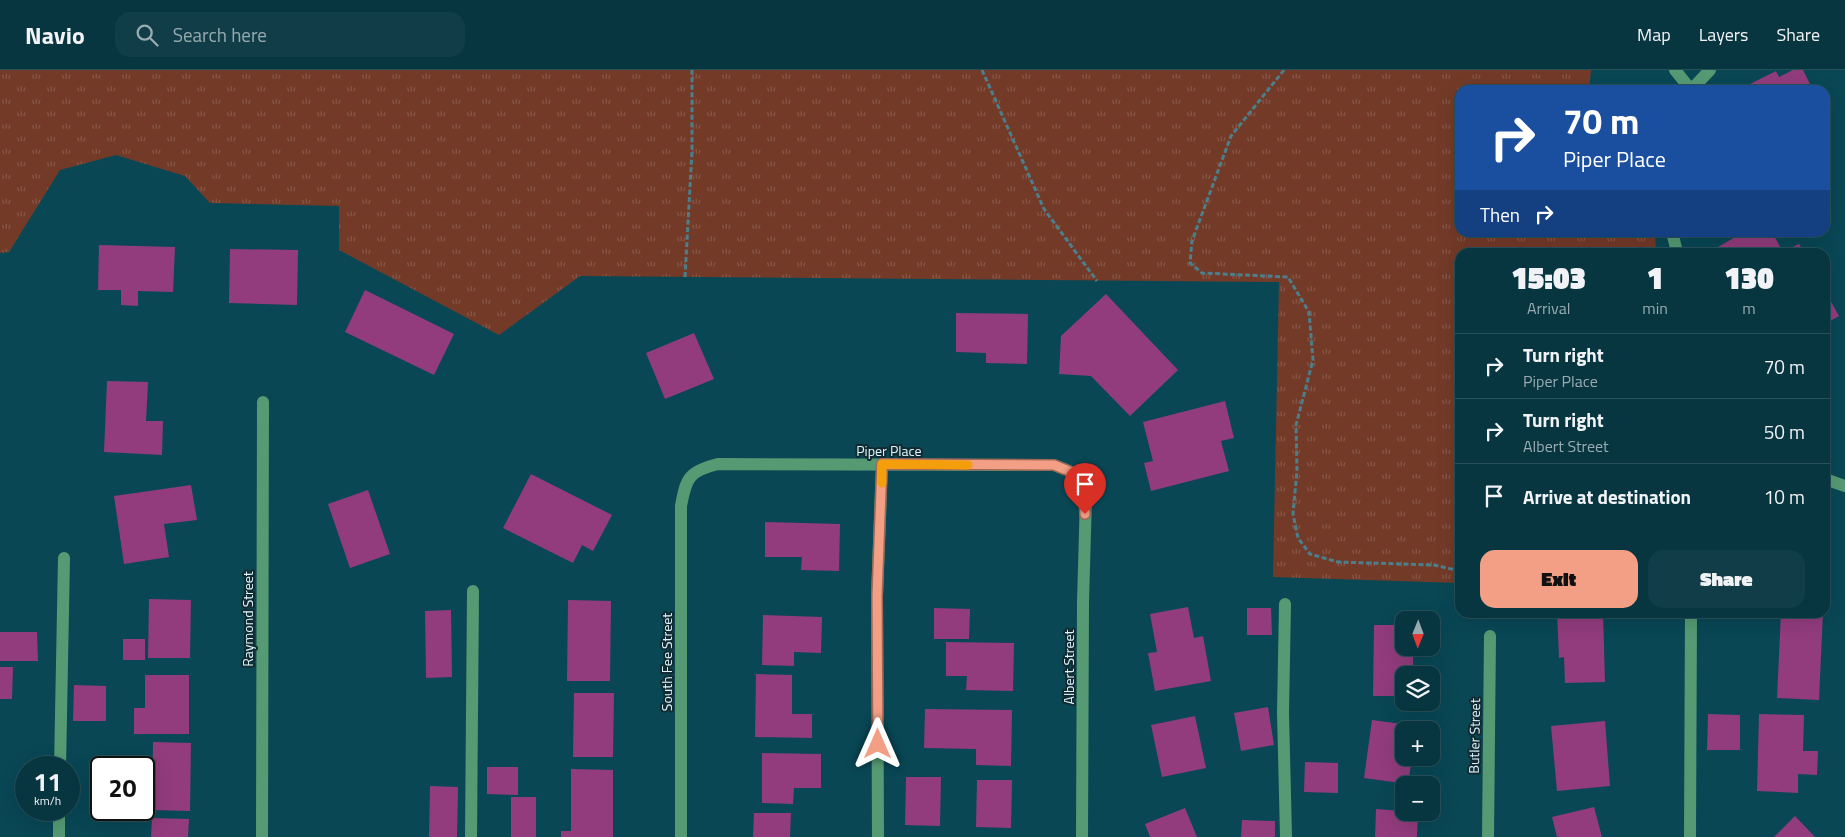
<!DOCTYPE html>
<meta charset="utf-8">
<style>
body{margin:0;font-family:"Titillium Web",sans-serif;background:#103d47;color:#f1f3f6;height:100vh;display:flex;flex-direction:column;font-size:19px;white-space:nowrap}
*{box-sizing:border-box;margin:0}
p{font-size:16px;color:#98abb1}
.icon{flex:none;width:28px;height:28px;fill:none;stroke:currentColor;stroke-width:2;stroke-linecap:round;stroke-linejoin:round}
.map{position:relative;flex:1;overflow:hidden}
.drawer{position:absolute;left:1455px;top:178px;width:375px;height:370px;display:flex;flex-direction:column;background:#073540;border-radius:15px;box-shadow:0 5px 20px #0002,0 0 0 1px #285059}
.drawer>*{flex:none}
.banner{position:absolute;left:1455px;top:15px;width:375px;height:152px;border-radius:15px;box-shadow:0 5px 20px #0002,0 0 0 1px #285059;background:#1a4fa0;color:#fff;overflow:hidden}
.needle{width:32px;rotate:181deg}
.controls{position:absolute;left:1395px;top:541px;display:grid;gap:10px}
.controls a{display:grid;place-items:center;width:45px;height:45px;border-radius:10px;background:#073540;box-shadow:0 5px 20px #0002,0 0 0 1px #285059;font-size:25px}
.speed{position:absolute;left:15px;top:686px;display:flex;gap:10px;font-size:25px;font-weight:700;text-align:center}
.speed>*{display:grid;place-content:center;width:65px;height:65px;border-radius:50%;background:#073540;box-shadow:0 5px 20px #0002,0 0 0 1px #285059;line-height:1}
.speed small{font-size:12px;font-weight:400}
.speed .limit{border:2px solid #111;border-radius:8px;background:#fff;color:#111}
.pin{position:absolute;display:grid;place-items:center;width:42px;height:42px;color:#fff;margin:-51px -21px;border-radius:50% 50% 50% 0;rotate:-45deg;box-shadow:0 0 5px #0007}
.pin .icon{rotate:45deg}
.me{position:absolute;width:55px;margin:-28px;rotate:0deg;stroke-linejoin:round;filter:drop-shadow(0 0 4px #0008)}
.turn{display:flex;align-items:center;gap:18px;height:105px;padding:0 25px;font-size:22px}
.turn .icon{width:65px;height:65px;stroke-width:2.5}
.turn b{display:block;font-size:35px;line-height:42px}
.then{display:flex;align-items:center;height:48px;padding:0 25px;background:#0003;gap:10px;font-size:19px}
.eta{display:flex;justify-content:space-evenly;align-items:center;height:85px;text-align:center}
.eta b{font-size:30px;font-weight:800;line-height:35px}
.button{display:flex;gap:10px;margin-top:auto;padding:10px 25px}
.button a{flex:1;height:58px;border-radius:15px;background:#f39f85;color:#111;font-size:20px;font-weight:800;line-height:58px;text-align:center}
.button a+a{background:#103d47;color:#f1f3f6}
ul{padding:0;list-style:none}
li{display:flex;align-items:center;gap:15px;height:65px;padding:0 25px;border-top:1px solid #285059}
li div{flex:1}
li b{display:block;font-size:19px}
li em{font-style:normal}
header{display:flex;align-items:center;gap:30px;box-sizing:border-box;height:70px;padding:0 25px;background:#073540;border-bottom:1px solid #285059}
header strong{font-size:24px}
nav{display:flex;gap:28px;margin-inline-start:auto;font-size:18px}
.search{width:350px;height:45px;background:#103d47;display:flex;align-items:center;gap:12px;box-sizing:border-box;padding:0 18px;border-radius:15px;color:#98abb1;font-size:19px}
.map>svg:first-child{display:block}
.park{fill:url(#park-tufts)}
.building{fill:#923c7d}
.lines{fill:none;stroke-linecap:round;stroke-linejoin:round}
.path{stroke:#4c7f8c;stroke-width:3;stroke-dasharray:5 2.5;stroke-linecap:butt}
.minor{stroke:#569a74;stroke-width:12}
.route-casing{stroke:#9e6756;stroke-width:12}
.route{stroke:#f39f85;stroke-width:9}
.slow{stroke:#f59e0b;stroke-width:9}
.labels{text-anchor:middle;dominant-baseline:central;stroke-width:4;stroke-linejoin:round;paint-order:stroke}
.street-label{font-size:14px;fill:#dbf6ff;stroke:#132a30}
</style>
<header>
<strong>Navio</strong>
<div class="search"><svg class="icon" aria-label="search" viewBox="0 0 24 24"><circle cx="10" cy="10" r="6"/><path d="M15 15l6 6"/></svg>Search here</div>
<nav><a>Map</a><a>Layers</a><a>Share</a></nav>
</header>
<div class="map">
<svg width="1845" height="767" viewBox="0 0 1845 767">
<defs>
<pattern id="park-tufts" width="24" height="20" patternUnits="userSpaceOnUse" patternTransform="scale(1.25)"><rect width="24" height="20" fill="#733a28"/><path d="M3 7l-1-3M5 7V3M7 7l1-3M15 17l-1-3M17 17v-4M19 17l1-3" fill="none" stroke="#865748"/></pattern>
</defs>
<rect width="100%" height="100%" fill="#094755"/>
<!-- park -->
<path class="park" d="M 0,0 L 1591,0 L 1589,20 L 1460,20 L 1460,162 L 1655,163 L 1656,182 L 1460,182 L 1460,513 L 1273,507 L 1279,212 L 580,206 L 499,265 L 339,180 L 339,136 L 210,133 L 185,106 L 116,85 L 60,100 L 9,182 L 0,183 Z"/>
<!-- building -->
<path class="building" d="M 1793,0 L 1803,0 L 1813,20 L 1738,20 L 1776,1 L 1779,7 Z
M 1744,162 L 1772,162 L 1783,182 L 1722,182 L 1718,177 Z
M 1799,174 L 1804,182 L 1783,182 Z
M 99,175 L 175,177 L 173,222 L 138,221 L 138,236 L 121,235 L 121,220 L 98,220 Z
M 230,179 L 298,180 L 297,235 L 229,233 Z
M 365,220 L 454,264 L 434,305 L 345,262 Z
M 1825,221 L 1839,246 L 1825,254 Z
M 1106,224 L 1178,300 L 1130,346 L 1091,306 L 1059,304 L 1061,266 Z
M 956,243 L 1028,244 L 1027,294 L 986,293 L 986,283 L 956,282 Z
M 694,263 L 714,309 L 665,329 L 646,283 Z
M 107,311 L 148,312 L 146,351 L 163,351 L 162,385 L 104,382 Z
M 1225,331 L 1234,368 L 1221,371 L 1229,401 L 1151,421 L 1144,393 L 1153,391 L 1143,352 Z
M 531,404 L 612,445 L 593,481 L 582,475 L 573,493 L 503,458 Z
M 191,415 L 197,450 L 164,454 L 169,487 L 124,494 L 114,426 Z
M 368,420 L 390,484 L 350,498 L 328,434 Z
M 765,452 L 840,454 L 839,501 L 801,500 L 802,487 L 765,487 Z
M 149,529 L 191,530 L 190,588 L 148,588 Z
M 568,530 L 611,531 L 610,611 L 567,611 Z
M 1188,537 L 1194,568 L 1203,566 L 1211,611 L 1155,621 L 1148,583 L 1157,582 L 1150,544 Z
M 934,538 L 970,539 L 969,569 L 934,569 Z
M 1247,538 L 1271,538 L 1272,565 L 1247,565 Z
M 451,540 L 452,607 L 426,608 L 425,541 Z
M 1557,542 L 1603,542 L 1605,612 L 1565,613 L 1564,587 L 1559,588 Z
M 1781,542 L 1823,542 L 1819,630 L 1777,628 Z
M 763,545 L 822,547 L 821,583 L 794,582 L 794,596 L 762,595 Z
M 1374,555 L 1404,555 L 1404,578 L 1413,578 L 1413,605 L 1404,605 L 1404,626 L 1373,626 Z
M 0,562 L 37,562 L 38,591 L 0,591 Z
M 123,569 L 145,569 L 145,590 L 123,590 Z
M 946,572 L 1014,573 L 1013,621 L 966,620 L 967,606 L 946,606 Z
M 0,597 L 13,597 L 12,629 L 0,629 Z
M 756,604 L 792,605 L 792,644 L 812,644 L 812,668 L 755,667 Z
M 145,605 L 189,605 L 189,664 L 134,664 L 134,638 L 145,638 Z
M 74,615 L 106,616 L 106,651 L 73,651 Z
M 574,623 L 614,623 L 613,687 L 573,687 Z
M 1268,637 L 1274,675 L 1241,681 L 1234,643 Z
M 925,639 L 1012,640 L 1011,696 L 976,695 L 976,679 L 924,678 Z
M 1708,644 L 1740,645 L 1740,680 L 1707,680 Z
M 1759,644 L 1804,645 L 1803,681 L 1818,681 L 1817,705 L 1798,704 L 1798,723 L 1757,721 Z
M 1195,646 L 1206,698 L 1162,707 L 1151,655 Z
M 1372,650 L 1416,656 L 1415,660 L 1404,660 L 1404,688 L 1412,688 L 1408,714 L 1364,708 Z
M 1605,651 L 1610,716 L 1557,721 L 1551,656 Z
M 153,672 L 191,673 L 190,741 L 152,740 Z
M 762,683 L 821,684 L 821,718 L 794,718 L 793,734 L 762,733 Z
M 1305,692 L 1338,693 L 1338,723 L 1304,722 Z
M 487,697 L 518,697 L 518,725 L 487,724 Z
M 571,699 L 613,700 L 613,767 L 561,767 L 561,761 L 571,761 Z
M 906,707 L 941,707 L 940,756 L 905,755 Z
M 977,710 L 1012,710 L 1011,758 L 976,757 Z
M 430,716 L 458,717 L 457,767 L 429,767 Z
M 511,727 L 536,727 L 536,767 L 511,767 Z
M 1594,737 L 1602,767 L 1557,767 L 1552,747 Z
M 1185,738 L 1197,767 L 1150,767 L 1145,754 Z
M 1376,739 L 1418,742 L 1417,767 L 1375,767 Z
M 754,743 L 791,743 L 790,767 L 753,767 Z
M 1795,746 L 1815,767 L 1774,767 Z
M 152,748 L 189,749 L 188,767 L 151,767 Z
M 1242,750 L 1275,751 L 1275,767 L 1241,767 Z"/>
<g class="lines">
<!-- path -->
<path class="path" d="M 982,0 L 1044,139 L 1097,211
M 1284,0 L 1231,66 L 1192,171 L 1190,193 L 1202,203 L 1288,207 L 1309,242 L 1313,290 L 1296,355 L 1297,401 L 1293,444 L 1298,468 L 1310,484 L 1338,492 L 1434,495 L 1460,501
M 685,207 L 692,81 L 692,0"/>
<!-- minor -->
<path class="minor" d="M 1675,0 L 1691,20
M 1691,20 L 1710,0
M 1672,162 L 1677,182
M 1825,409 L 1845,416
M 1285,534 L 1283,642 L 1286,767
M 60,698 L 64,488
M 59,767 L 59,740
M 262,767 L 263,332
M 471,767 L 473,521
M 681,767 L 681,436 C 686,408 689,401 718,394 L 1054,395 L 1074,403 L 1084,413 L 1086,427 L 1083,532 L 1082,767
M 878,767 L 877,526 L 882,394
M 1488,767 L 1490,566
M 1690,767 L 1691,542"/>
</g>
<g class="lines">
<!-- route casing -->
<g class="route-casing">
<path id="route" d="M 878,674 L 877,526 L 882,394 L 1054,395 L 1074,403 L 1084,413 L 1085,444"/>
</g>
<!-- route -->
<use href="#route" class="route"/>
<!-- slow -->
<path class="slow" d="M 882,413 L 882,394 L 968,395"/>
</g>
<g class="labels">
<!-- street labels -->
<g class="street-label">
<text x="889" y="380">Piper Place</text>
<text transform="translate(247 549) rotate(-90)">Raymond Street</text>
<text transform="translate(666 592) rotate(-90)">South Fee Street</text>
<text transform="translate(1068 597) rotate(-90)">Albert Street</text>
<text transform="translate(1474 666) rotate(-89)">Butler Street</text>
</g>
</g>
</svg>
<div class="controls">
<a><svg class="needle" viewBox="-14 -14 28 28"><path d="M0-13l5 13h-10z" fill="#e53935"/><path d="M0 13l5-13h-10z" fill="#98abb1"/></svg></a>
<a><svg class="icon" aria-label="layers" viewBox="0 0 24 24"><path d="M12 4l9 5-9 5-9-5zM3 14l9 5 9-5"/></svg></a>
<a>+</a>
<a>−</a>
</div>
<div class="speed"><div>11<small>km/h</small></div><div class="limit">20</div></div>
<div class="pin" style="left:1085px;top:444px;background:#d93025"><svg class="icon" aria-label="arrive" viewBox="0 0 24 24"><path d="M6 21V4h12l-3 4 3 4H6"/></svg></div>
<svg class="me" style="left:878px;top:674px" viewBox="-20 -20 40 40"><path d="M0-17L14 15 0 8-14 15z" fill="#f39f85" stroke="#fff" stroke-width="4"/></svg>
<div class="banner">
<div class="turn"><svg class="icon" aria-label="right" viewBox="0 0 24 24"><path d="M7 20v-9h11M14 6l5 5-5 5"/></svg><div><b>70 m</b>Piper Place</div></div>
<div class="then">Then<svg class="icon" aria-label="right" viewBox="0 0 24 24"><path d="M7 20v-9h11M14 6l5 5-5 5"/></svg></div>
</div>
<section class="drawer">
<div class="eta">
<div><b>15:03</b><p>Arrival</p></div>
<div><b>1</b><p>min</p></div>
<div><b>130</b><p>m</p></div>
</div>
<ul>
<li><svg class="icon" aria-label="right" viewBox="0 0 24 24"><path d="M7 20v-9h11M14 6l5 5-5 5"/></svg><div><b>Turn right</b><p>Piper Place</p></div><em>70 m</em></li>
<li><svg class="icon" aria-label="right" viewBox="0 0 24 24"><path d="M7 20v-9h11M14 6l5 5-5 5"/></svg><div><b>Turn right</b><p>Albert Street</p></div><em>50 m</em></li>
<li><svg class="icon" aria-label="arrive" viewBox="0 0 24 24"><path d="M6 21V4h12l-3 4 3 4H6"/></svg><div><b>Arrive at destination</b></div><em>10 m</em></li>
</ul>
<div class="button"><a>Exit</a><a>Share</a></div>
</section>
</div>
